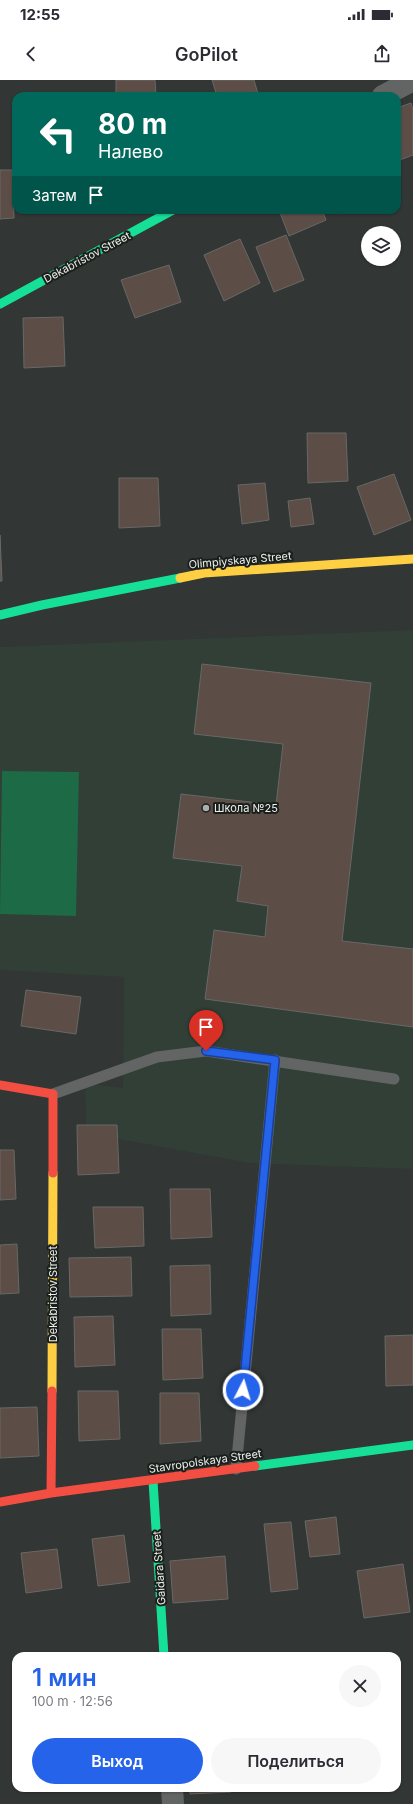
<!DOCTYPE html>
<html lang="ru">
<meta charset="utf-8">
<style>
body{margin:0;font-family:Inter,sans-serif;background:#f7f7f7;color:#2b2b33;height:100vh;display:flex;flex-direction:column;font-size:15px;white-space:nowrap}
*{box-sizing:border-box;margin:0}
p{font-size:13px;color:#7c7c81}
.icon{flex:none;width:22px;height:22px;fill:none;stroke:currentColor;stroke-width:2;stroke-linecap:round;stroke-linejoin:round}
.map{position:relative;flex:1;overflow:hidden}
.details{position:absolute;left:12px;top:1572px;width:389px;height:140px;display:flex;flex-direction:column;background:#fff;border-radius:12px;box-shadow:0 1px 3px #0004}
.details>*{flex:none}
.top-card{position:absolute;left:12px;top:12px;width:389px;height:122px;border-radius:12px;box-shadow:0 1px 3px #0004;background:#00695c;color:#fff;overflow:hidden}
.tools{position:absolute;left:361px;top:146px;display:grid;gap:8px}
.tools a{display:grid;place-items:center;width:40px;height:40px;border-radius:50%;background:#fff;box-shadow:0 1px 3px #0004;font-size:20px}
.pin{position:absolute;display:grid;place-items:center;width:34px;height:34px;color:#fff;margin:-41px -17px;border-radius:50% 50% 50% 0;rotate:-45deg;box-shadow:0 0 4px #0007}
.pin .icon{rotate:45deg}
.me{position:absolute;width:44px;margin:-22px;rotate:5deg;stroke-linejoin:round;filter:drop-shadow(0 0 3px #0008)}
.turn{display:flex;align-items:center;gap:14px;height:84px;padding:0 20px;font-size:18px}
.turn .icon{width:52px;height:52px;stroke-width:2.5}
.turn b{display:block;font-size:28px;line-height:34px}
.then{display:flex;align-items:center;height:38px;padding:0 20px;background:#0003;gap:8px;font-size:15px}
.round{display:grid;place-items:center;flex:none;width:42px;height:42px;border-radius:21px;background:#f7f7f7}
.head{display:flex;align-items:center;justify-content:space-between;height:68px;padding:0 20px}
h1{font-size:24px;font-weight:600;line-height:30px;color:#2563eb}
.cta{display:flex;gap:8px;margin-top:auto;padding:8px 20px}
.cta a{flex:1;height:46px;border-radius:24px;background:#2563eb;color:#fff;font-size:16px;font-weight:600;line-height:46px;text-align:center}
.cta a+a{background:#f7f7f7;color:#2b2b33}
.status{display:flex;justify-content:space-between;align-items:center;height:28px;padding:0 20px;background:#fff;direction:ltr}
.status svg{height:11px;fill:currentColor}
header{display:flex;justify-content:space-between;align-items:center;height:52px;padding:0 20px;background:#fff;font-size:18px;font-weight:600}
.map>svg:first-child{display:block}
.built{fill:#313f37}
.green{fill:#1c6a46}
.building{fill:#5c4d47;stroke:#686866}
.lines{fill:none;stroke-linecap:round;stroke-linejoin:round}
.lane{stroke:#626564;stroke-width:11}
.street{stroke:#626564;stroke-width:22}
.fast{stroke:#16e098;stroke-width:9}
.slow{stroke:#ffcf43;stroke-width:9}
.jam{stroke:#f24e42;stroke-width:9}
.route-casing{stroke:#184099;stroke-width:10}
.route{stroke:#2563eb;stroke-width:7}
.poi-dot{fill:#aaafac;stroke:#1b1f1c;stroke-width:1.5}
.labels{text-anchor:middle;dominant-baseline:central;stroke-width:4;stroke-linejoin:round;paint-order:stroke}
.street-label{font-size:11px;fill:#eaf0ec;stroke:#1b1f1c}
.poi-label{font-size:11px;fill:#eaf0ec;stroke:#1b1f1c;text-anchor:start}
</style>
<div class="status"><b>12:55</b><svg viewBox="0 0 49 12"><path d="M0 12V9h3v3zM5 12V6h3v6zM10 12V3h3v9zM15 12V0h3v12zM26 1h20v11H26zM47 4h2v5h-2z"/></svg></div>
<header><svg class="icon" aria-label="back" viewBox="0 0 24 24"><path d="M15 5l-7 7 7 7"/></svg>GoPilot<svg class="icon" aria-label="share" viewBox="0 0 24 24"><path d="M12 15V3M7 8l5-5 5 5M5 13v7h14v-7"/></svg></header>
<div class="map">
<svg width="413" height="1724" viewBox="0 0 413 1724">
<rect width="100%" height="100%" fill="#323634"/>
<!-- built -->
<path class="built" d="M 413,550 L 413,1089 L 250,1083 L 86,1053 L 85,1003 L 123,1008 L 124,897 L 0,890 L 0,567 Z"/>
<!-- green -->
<path class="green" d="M 2,691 L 79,692 L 76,836 L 0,834 Z"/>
<!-- building -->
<path class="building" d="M 116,0 L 155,0 L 156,16 L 116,16 Z
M 212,0 L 254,0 L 258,14 L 252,16 L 217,16 Z
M 411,23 L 413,30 L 413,75 L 397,81 L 397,28 Z
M 0,90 L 12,90 L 14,138 L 0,139 Z
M 279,130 L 322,130 L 326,140 L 289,156 Z
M 340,130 L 351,130 L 341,134 Z
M 286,155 L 304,200 L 274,212 L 256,167 Z
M 240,159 L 260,203 L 224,221 L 204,175 Z
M 169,185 L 181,222 L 135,238 L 121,200 Z
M 63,237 L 65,286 L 24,288 L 23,238 Z
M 307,353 L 346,353 L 348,401 L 308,403 Z
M 394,394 L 411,440 L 374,455 L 357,407 Z
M 119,398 L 158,398 L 160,446 L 119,448 Z
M 265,403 L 269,440 L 242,444 L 238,405 Z
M 310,418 L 314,444 L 291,447 L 288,421 Z
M 0,455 L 2,501 L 0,501 Z
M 202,584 L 371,603 L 342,861 L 413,869 L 413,947 L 205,919 L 214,850 L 265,857 L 268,826 L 237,821 L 242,786 L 173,778 L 181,714 L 276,725 L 283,664 L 194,654 Z
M 26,910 L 81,917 L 76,954 L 21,946 Z
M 77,1045 L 117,1045 L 119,1093 L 78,1095 Z
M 0,1070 L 14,1070 L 16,1119 L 0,1120 Z
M 170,1109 L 210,1109 L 212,1157 L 171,1159 Z
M 93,1127 L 143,1127 L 144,1166 L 95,1168 Z
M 17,1164 L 19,1213 L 0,1214 L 0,1165 Z
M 131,1177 L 132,1216 L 70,1217 L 69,1178 Z
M 210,1185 L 211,1234 L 171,1236 L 170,1186 Z
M 113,1236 L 115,1285 L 75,1287 L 74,1237 Z
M 162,1249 L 201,1249 L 203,1298 L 163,1300 Z
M 413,1255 L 413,1305 L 386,1306 L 385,1256 Z
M 78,1311 L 118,1311 L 120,1359 L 79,1361 Z
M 160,1313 L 199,1313 L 201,1361 L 160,1364 Z
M 37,1327 L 39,1376 L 0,1378 L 0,1328 Z
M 336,1437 L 340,1474 L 310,1477 L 305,1441 Z
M 291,1442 L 298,1509 L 271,1512 L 264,1444 Z
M 124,1455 L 130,1502 L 98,1506 L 92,1459 Z
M 57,1469 L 62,1508 L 26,1513 L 21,1473 Z
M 225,1476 L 228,1519 L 173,1523 L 170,1481 Z
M 403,1484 L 410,1532 L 364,1538 L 357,1491 Z
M 221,1573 L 221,1576 L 191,1576 Z
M 71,1708 L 115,1708 L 115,1710 L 72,1711 Z
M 190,1708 L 231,1708 L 231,1712 L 190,1714 Z"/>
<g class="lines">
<!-- lane -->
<path class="lane" d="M 53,1014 L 157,977 L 206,971 L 394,999
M 236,1389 L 275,980"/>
<!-- street -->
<path class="street" d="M 383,16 L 413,0
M 172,1708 L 173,1724"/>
<!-- fast -->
<path class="fast" d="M 0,224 L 173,130
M 0,535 L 42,525 L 180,498
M 255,1386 L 413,1365
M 153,1401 L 164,1576"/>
<!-- slow -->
<path class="slow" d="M 180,498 L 204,493 L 413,479
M 52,1311 L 53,1093"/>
<!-- jam -->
<path class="jam" d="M 0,1005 L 53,1014 L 53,1093
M 51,1413 L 52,1311
M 0,1422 L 51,1413 L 255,1386"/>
</g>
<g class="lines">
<!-- route casing -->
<g class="route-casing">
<path id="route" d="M 206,971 L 275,980 L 243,1310"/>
</g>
<!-- route -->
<use href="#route" class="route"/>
</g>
<!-- markers -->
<circle class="poi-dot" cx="206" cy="728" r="4"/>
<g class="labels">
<!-- street labels -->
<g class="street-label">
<text transform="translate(87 177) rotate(-28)">Dekabristov Street</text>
<text transform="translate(240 480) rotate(-5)">Olimpiyskaya Street</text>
<text transform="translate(53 1214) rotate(-90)">Dekabristov Street</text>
<text transform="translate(205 1381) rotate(-8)">Stavropolskaya Street</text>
<text transform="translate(159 1488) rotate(-94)">Gaidara Street</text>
</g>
<!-- poi labels -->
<g class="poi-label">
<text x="214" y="728">Школа №25</text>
</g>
</g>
</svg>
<div class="tools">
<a><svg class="icon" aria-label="layers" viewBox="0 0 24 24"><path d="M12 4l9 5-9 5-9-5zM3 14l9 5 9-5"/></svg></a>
</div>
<div class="pin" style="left:206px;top:971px;background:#d93025"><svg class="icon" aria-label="arrive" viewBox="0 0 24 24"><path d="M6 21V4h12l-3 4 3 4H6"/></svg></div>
<svg class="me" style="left:243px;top:1310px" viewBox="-20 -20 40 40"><circle r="17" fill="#2563eb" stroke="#fff" stroke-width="3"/><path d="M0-11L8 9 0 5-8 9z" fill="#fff"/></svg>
<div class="top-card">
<div class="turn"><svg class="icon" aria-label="left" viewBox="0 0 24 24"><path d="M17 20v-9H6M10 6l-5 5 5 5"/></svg><div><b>80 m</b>Налево</div></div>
<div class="then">Затем<svg class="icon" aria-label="arrive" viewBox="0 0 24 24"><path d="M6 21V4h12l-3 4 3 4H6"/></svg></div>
</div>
<section class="details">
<div class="head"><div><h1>1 мин</h1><p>100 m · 12:56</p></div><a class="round"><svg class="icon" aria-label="close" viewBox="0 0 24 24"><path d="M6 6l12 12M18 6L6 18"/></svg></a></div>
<div class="cta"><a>Выход</a><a>Поделиться</a></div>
</section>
</div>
